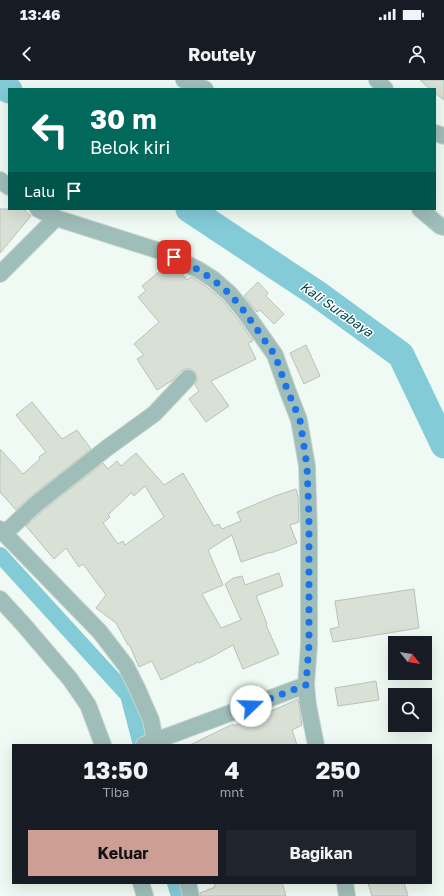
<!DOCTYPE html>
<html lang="id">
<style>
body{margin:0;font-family:"Golos Text",sans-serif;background:#20242c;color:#f1f3f6;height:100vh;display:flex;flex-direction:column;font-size:15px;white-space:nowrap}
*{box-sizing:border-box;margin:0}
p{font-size:13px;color:#9ea1a6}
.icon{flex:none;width:22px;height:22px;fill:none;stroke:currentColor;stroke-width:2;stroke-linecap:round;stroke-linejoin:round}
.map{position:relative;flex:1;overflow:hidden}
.details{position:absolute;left:12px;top:664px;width:420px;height:140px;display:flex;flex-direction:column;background:#171b24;border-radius:0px;box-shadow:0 4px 16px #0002}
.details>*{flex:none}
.banner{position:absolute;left:8px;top:8px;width:428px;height:122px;border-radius:0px;box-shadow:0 4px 16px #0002;background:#00695c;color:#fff;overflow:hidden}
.needle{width:26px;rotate:120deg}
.fabs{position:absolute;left:388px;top:556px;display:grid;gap:8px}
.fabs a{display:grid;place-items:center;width:44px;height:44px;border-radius:0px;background:#171b24;box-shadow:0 4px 16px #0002;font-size:20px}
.pin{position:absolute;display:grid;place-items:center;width:34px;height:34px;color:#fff;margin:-17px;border-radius:8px;box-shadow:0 2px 6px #0006}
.me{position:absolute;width:44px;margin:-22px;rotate:69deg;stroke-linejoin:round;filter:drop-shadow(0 0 3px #0008)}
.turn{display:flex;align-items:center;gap:14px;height:84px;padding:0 16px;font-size:18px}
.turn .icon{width:52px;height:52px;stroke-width:2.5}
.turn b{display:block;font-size:28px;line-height:34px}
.then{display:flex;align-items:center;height:38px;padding:0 16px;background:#0003;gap:8px;font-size:15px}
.eta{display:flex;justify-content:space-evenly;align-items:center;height:68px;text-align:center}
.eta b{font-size:24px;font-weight:700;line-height:28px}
.button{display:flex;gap:8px;margin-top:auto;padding:8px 16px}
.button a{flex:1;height:46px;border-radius:0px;background:#cc9e94;color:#111;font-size:16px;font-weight:700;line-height:46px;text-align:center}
.button a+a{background:#20242c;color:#f1f3f6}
.status{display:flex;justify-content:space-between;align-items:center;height:28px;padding:0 20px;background:#171b24;direction:ltr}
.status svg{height:11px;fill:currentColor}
header{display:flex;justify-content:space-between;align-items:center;height:52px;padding:0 16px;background:#171b24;font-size:18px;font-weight:700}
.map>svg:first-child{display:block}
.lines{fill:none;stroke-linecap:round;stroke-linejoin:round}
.canal{stroke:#84cbd8;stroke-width:16}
.river{stroke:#84cbd8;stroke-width:27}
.building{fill:#d9e0d6;stroke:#bbc1b8;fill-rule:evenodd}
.street-casing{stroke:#cbd6d0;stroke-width:18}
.street{stroke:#9fbdb9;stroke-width:16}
.route{stroke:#1a73e8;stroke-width:7;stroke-dasharray:0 12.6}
.labels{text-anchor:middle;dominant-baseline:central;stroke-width:3;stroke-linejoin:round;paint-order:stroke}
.water-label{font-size:13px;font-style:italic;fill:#00434d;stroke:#fff}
</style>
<div class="status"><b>13:46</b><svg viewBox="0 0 49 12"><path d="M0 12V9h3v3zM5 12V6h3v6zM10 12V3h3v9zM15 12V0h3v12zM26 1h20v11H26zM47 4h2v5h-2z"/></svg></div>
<header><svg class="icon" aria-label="back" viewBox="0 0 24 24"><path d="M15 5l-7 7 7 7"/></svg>Routely<svg class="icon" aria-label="person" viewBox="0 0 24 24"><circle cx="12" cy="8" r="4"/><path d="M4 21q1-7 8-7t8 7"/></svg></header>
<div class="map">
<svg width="444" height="816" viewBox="0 0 444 816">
<rect width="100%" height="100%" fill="#eefaf3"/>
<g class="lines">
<!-- canal -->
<path class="canal" d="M 0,475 L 128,615 L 141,665
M 175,803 L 179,816"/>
<!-- river -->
<path class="river" d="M 0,4 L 9,10
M 189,129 L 316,213 L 401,275 L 444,365"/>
</g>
<!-- building -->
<path class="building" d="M 420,0 L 444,0 L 444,20 L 435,13 L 435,9 L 430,9 Z
M 0,129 L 23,129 L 31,136 L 0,173 Z
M 167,185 L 179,190 L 187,200 L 191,197 L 207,207 L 223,221 L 236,237 L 253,261 L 248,263 L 256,279 L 211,301 L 229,326 L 206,342 L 189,319 L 199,311 L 195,305 L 197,301 L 197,296 L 194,291 L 190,289 L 185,289 L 181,291 L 173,300 L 157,310 L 137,279 L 144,275 L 134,264 L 159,242 L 138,217 L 146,211 L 142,206 Z
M 258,202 L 268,213 L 266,216 L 284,234 L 274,244 L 260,230 L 257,232 L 244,216 Z
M 306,265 L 320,296 L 304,304 L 290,273 Z
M 32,322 L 62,359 L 77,350 L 91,369 L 30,417 L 16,430 L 0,412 L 0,369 L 23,394 L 40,379 L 39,377 L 46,372 L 16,335 Z
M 136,373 L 164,405 L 183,393 L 214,446 L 219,444 L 222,449 L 241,441 L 237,432 L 275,416 L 296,409 L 298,416 L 299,442 L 290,445 L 297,463 L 271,473 L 271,472 L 241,482 L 232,455 L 208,470 L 223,505 L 202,514 L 221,548 L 241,540 L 225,504 L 233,498 L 242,496 L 245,505 L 279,493 L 283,506 L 256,516 L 267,544 L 266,545 L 279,574 L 243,589 L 233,565 L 213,576 L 199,583 L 198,582 L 161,600 L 152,581 L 139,587 L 129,564 L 128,565 L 116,543 L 96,528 L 106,515 L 83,484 L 79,487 L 66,468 L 54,479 L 26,446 L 42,431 L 103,383 L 108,389 L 117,381 L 121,386 ZM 145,406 L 164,437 L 125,465 L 123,461 L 118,464 L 103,443 L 110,437 L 108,435 L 131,413 L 134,416 Z
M 414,509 L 419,548 L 352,559 L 333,562 L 330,549 L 339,547 L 335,521 Z
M 376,601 L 379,620 L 338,626 L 335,608 Z
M 298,619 L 302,645 L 292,650 L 297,665 L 190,665 L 233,644 L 234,646 L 255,636 L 256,638 Z
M 214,803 L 282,803 L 286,816 L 200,816 L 200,813 L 215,807 Z
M 368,803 L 404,803 L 408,816 L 372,816 Z"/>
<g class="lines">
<!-- street casing -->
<g class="street-casing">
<path id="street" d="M 184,0 L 205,9
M 377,0 L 385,9
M 435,53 L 444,56
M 0,100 L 9,107
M 38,129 L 56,138 L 163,172 L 197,189 L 213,199 L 230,214 L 244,231 L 275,275 L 287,309 L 299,340 L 307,386 L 309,452 L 309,565 L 306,605 L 308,625 L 316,665
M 420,129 L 440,146 L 444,147
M 0,194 L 56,138
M 0,449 L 100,552 L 126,586 L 137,608 L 151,640 L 156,665
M 4,454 L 36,424 L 107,368 L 154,334 L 188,298
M 0,519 L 23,544 L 70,599 L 88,625 L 103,665
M 144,665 L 306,605
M 141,803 L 145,816
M 188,803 L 191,816
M 345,803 L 347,816"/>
</g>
<!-- street -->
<use href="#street" class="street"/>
</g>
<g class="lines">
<!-- route -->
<path class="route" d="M 174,177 L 197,189 L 212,199 L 230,214 L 244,231 L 275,275 L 287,309 L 300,340 L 307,386 L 309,438 L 309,565 L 306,605 L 251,626"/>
</g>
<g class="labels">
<!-- water labels -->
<g class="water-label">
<text transform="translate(337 229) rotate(35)">Kali Surabaya</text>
</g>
</g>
</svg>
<div class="fabs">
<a><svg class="needle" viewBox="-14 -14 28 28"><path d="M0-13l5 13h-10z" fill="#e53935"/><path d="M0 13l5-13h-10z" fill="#9ea1a6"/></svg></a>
<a><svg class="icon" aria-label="search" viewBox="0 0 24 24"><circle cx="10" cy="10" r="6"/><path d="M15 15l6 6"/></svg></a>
</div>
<div class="pin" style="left:174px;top:177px;background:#d93025"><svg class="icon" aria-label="arrive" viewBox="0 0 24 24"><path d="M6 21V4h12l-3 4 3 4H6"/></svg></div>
<svg class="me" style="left:251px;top:626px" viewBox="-20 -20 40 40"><circle r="19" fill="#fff"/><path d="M0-13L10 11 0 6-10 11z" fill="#1a73e8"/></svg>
<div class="banner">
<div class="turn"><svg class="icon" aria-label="left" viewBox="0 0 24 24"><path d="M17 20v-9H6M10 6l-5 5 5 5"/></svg><div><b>30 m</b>Belok kiri</div></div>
<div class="then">Lalu<svg class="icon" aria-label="arrive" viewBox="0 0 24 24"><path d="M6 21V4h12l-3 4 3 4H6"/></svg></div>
</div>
<section class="details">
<div class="eta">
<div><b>13:50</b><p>Tiba</p></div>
<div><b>4</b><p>mnt</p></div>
<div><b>250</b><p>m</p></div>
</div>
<div class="button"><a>Keluar</a><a>Bagikan</a></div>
</section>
</div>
